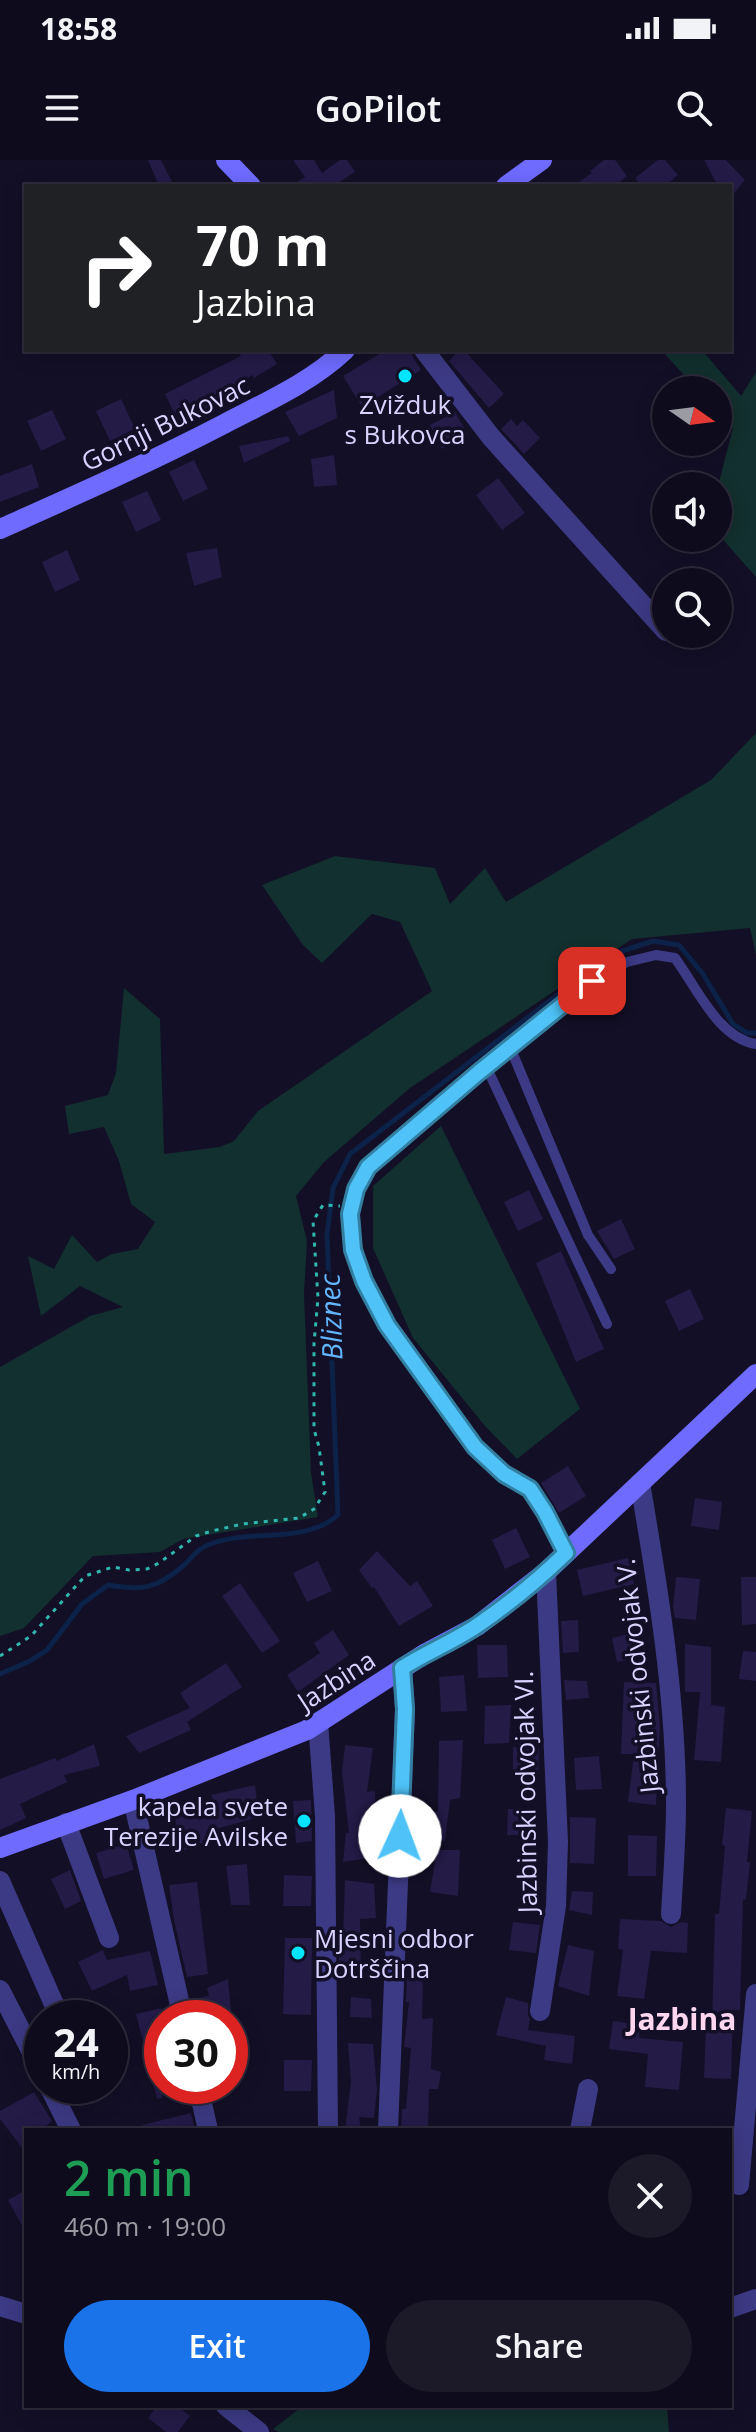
<!DOCTYPE html>
<meta charset="utf-8">
<style>
body{margin:0;font-family:"Open Sans",sans-serif;background:#1c1929;color:#f1f3f6;height:100vh;display:flex;flex-direction:column;font-size:30px;white-space:nowrap}
*{box-sizing:border-box;margin:0}
p{font-size:26px;color:#9b9ba3}
.icon{flex:none;width:44px;height:44px;fill:none;stroke:currentColor;stroke-width:2;stroke-linecap:round;stroke-linejoin:round}
.map{position:relative;flex:1;overflow:hidden}
.details{position:absolute;left:24px;top:1968px;width:708px;height:280px;display:flex;flex-direction:column;background:#0e0b1c;border-radius:0px;box-shadow:0 4px 20px #0003,0 0 0 2px #2e2b3b}
.details>*{flex:none}
.top-card{position:absolute;left:24px;top:24px;width:708px;height:168px;border-radius:0px;box-shadow:0 4px 20px #0003,0 0 0 2px #2e2b3b;background:#202124;color:#fff;overflow:hidden}
.needle{width:52px;rotate:104deg}
.tools{position:absolute;left:652px;top:216px;display:grid;gap:16px}
.tools a{display:grid;place-items:center;width:80px;height:80px;border-radius:50%;background:#0e0b1c;box-shadow:0 4px 20px #0003,0 0 0 2px #2e2b3b;font-size:40px}
.speed{position:absolute;left:24px;top:1840px;display:flex;gap:16px;font-size:40px;font-weight:700;text-align:center}
.speed>*{display:grid;place-content:center;width:104px;height:104px;border-radius:50%;background:#0e0b1c;box-shadow:0 4px 20px #0003,0 0 0 2px #2e2b3b;line-height:1}
.speed small{font-size:20px;font-weight:400}
.speed .limit{border:12px solid #d22;background:#fff;color:#111}
.pin{position:absolute;display:grid;place-items:center;width:68px;height:68px;color:#fff;margin:-34px;border-radius:16px;box-shadow:0 4px 12px #0006}
.me{position:absolute;width:88px;margin:-44px;rotate:2deg;stroke-linejoin:round;filter:drop-shadow(0 0 6px #0008)}
.turn{display:flex;align-items:center;gap:28px;height:168px;padding:0 40px;font-size:36px}
.turn .icon{width:104px;height:104px;stroke-width:2.5}
.turn b{display:block;font-size:56px;line-height:68px}
.round{display:grid;place-items:center;flex:none;width:84px;height:84px;border-radius:42px;background:#1c1929}
.summary{display:flex;align-items:center;justify-content:space-between;height:136px;padding:0 40px}
h1{font-size:48px;font-weight:600;line-height:60px;color:#1e9e55}
.primary-button{display:flex;gap:16px;margin-top:auto;padding:16px 40px}
.primary-button a{flex:1;height:92px;border-radius:48px;background:#1a73e8;color:#fff;font-size:32px;font-weight:600;line-height:92px;text-align:center}
.primary-button a+a{background:#1c1929;color:#f1f3f6}
.status{display:flex;justify-content:space-between;align-items:center;height:56px;padding:0 40px;background:#0e0b1c;direction:ltr}
.status svg{height:22px;fill:currentColor}
header{display:flex;justify-content:space-between;align-items:center;height:104px;padding:0 40px;background:#0e0b1c;font-size:36px;font-weight:600}
.map>svg:first-child{display:block}
.green{fill:#12302f}
.lines{fill:none;stroke-linecap:round;stroke-linejoin:round}
.stream{stroke:#0c2248;stroke-width:5}
.building{fill:#241b47}
.path{stroke:#2fb8b0;stroke-width:3;stroke-dasharray:4 6;stroke-linecap:butt}
.lane{stroke:#3d3a85;stroke-width:10}
.street{stroke:#3d3a85;stroke-width:20}
.secondary{stroke:#6f6bff;stroke-width:20}
.route-casing{stroke:#337fa1;stroke-width:20}
.route{stroke:#4fc3f7;stroke-width:14}
.poi-dot{fill:#00e5ff;stroke:#130f26;stroke-width:3}
.labels{text-anchor:middle;dominant-baseline:central;stroke-width:7;stroke-linejoin:round;paint-order:stroke}
.poi-label{font-size:26px;fill:#d9d4ff;stroke:#130f26}
.street-label{font-size:26px;fill:#d9d4ff;stroke:#130f26}
.water-label{font-size:28px;font-style:italic;fill:#62b6ff;stroke:#130f26}
.quarter-label{font-size:30px;font-weight:bold;fill:#ffd6f0;stroke:#130f26}
</style>
<div class="status"><b>18:58</b><svg viewBox="0 0 49 12"><path d="M0 12V9h3v3zM5 12V6h3v6zM10 12V3h3v9zM15 12V0h3v12zM26 1h20v11H26zM47 4h2v5h-2z"/></svg></div>
<header><svg class="icon" aria-label="menu" viewBox="0 0 24 24"><path d="M4 6h16M4 12h16M4 18h16"/></svg>GoPilot<svg class="icon" aria-label="search" viewBox="0 0 24 24"><circle cx="10" cy="10" r="6"/><path d="M15 15l6 6"/></svg></header>
<div class="map">
<svg width="756" height="2272" viewBox="0 0 756 2272">
<rect width="100%" height="100%" fill="#130f26"/>
<!-- green -->
<path class="green" d="M 661,190 L 702,190 L 741,236 L 756,212 L 756,417 L 718,374 L 718,326 L 733,268 L 718,252 L 718,230 L 698,230 Z
M 756,573 L 756,795 L 750,768 L 632,779 L 410,928 L 324,1002 L 296,1036 L 307,1081 L 304,1134 L 311,1313 L 318,1357 L 183,1379 L 160,1392 L 93,1396 L 24,1468 L 0,1476 L 0,1207 L 90,1156 L 123,1147 L 80,1126 L 41,1156 L 28,1096 L 54,1109 L 72,1075 L 97,1102 L 112,1094 L 138,1089 L 155,1062 L 131,1044 L 119,1001 L 104,967 L 69,974 L 65,946 L 108,935 L 116,913 L 124,828 L 160,859 L 164,994 L 220,987 L 234,981 L 258,951 L 432,831 L 400,762 L 372,754 L 322,803 L 303,785 L 262,725 L 335,696 L 435,708 L 450,744 L 485,708 L 506,742 L 711,620 Z
M 441,966 L 580,1249 L 517,1299 L 485,1266 L 413,1178 L 373,1088 L 373,1026 Z
M 303,2246 L 667,2246 L 669,2272 L 279,2272 L 273,2269 Z"/>
<g class="lines">
<!-- stream -->
<path class="stream" d="M 0,1514 L 30,1501 L 47,1490 L 82,1444 L 108,1425 C 142,1431 156,1429 183,1406 C 190,1400 197,1389 206,1386 C 247,1367 303,1386 338,1355 L 327,1074 L 333,1028 L 350,994 L 574,822 L 622,791 L 653,781 L 679,785 L 703,814 L 733,864 L 747,873 L 756,873"/>
</g>
<!-- building -->
<path class="building" d="M 148,0 L 161,0 L 174,26 L 159,26 Z
M 293,0 L 314,0 L 322,13 L 340,0 L 347,0 L 355,12 L 333,26 L 291,26 L 305,17 Z
M 604,0 L 615,0 L 627,16 L 615,26 L 573,26 L 592,13 L 590,11 Z
M 658,0 L 665,0 L 678,15 L 665,26 L 641,26 L 635,18 Z
M 704,0 L 726,0 L 745,20 L 730,38 L 730,26 L 718,26 Z
M 237,190 L 268,190 L 277,204 L 254,218 L 252,215 L 203,251 L 179,263 L 165,234 L 241,196 Z
M 386,190 L 409,190 L 421,210 L 362,247 L 343,216 Z
M 459,190 L 464,190 L 504,234 L 489,248 L 449,201 Z
M 334,230 L 337,258 L 299,276 L 285,252 Z
M 121,239 L 135,269 L 110,281 L 96,251 Z
M 52,250 L 66,279 L 41,291 L 27,261 Z
M 455,252 L 468,275 L 442,289 L 430,265 Z
M 511,259 L 517,266 L 523,260 L 540,278 L 524,294 L 501,269 Z
M 288,276 L 290,281 L 244,303 L 239,286 Z
M 334,295 L 337,325 L 314,327 L 311,299 Z
M 194,300 L 208,329 L 183,341 L 169,312 Z
M 32,304 L 39,327 L 0,342 L 0,316 Z
M 498,318 L 525,353 L 502,370 L 476,335 Z
M 147,331 L 161,360 L 136,372 L 122,342 Z
M 217,388 L 222,417 L 194,426 L 186,393 Z
M 67,390 L 80,420 L 55,432 L 42,402 Z
M 529,1030 L 543,1059 L 518,1071 L 504,1042 Z
M 621,1059 L 635,1089 L 614,1099 L 597,1071 Z
M 561,1091 L 604,1189 L 576,1202 L 536,1103 Z
M 690,1129 L 704,1159 L 679,1171 L 665,1141 Z
M 568,1306 L 586,1336 L 559,1353 L 541,1323 Z
M 695,1338 L 722,1342 L 719,1370 L 691,1366 Z
M 516,1368 L 530,1397 L 505,1409 L 492,1380 Z
M 377,1391 L 410,1426 L 417,1421 L 433,1446 L 399,1466 L 374,1427 L 372,1428 L 359,1410 Z
M 628,1398 L 634,1424 L 583,1436 L 577,1410 Z
M 318,1401 L 332,1431 L 307,1442 L 293,1413 Z
M 676,1417 L 700,1419 L 696,1460 L 675,1458 L 673,1447 Z
M 741,1417 L 756,1417 L 756,1464 L 742,1465 Z
M 240,1423 L 280,1481 L 262,1493 L 222,1436 Z
M 578,1460 L 579,1492 L 563,1493 L 561,1461 Z
M 333,1470 L 349,1495 L 298,1532 L 287,1515 L 320,1493 L 314,1483 Z
M 641,1471 L 646,1496 L 617,1502 L 612,1478 Z
M 685,1484 L 711,1487 L 711,1545 L 725,1547 L 721,1602 L 694,1600 L 700,1532 L 685,1532 Z
M 477,1485 L 507,1485 L 508,1517 L 478,1518 Z
M 743,1491 L 756,1492 L 756,1521 L 739,1519 Z
M 226,1503 L 242,1527 L 187,1562 L 191,1570 L 139,1593 L 126,1576 L 190,1548 L 180,1533 Z
M 464,1515 L 467,1551 L 441,1552 L 439,1517 Z
M 564,1520 L 587,1521 L 589,1538 L 566,1540 Z
M 624,1522 L 656,1523 L 660,1566 L 656,1645 L 628,1642 L 634,1594 L 621,1594 Z
M 511,1545 L 509,1583 L 484,1584 L 485,1546 Z
M 463,1580 L 460,1638 L 450,1640 L 445,1681 L 418,1677 L 421,1649 L 438,1652 L 439,1581 Z
M 94,1584 L 100,1606 L 64,1615 L 67,1622 L 20,1644 L 26,1658 L 0,1670 L 0,1619 L 55,1598 L 57,1601 Z
M 345,1585 L 373,1588 L 367,1632 L 375,1631 L 376,1660 L 374,1660 L 373,1697 L 343,1702 L 346,1673 L 349,1673 L 342,1612 Z
M 513,1587 L 539,1589 L 538,1619 L 513,1618 Z
M 599,1596 L 602,1629 L 576,1630 L 574,1598 Z
M 255,1625 L 259,1657 L 209,1671 L 211,1680 L 182,1691 L 173,1649 L 213,1640 L 211,1635 Z
M 311,1640 L 312,1681 L 296,1683 L 293,1641 Z
M 726,1648 L 752,1651 L 747,1702 L 750,1703 L 746,1740 L 743,1739 L 740,1850 L 733,1850 L 731,1919 L 704,1918 L 706,1865 L 712,1865 L 715,1754 L 719,1754 L 725,1686 L 722,1685 Z
M 508,1649 L 535,1649 L 534,1675 L 507,1675 Z
M 570,1657 L 596,1658 L 594,1704 L 570,1703 Z
M 628,1675 L 657,1676 L 656,1716 L 628,1716 Z
M 126,1684 L 134,1710 L 104,1719 L 96,1693 Z
M 437,1690 L 460,1690 L 458,1736 L 430,1732 Z
M 247,1704 L 250,1745 L 231,1745 L 226,1706 Z
M 70,1710 L 81,1741 L 65,1749 L 51,1719 Z
M 284,1715 L 312,1716 L 311,1746 L 283,1746 Z
M 345,1720 L 374,1724 L 376,1758 L 360,1759 L 361,1807 L 339,1807 L 339,1778 L 343,1778 Z
M 197,1722 L 208,1814 L 187,1817 L 174,1760 L 169,1725 Z
M 572,1731 L 593,1732 L 592,1755 L 569,1750 Z
M 620,1759 L 661,1761 L 671,1767 L 681,1762 L 688,1763 L 687,1793 L 651,1791 L 644,1839 L 617,1836 L 623,1790 L 618,1789 Z
M 513,1762 L 540,1765 L 536,1793 L 509,1790 Z
M 285,1778 L 312,1778 L 311,1855 L 283,1854 Z
M 568,1785 L 594,1791 L 589,1836 L 558,1826 Z
M 103,1790 L 107,1800 L 150,1791 L 158,1825 L 130,1831 L 127,1815 L 92,1831 L 78,1802 Z
M 423,1815 L 422,1859 L 433,1858 L 431,1909 L 441,1912 L 438,1929 L 429,1929 L 428,1970 L 401,1970 L 402,1949 L 406,1949 L 411,1888 L 404,1887 L 409,1842 L 406,1842 L 407,1818 Z
M 228,1819 L 231,1851 L 201,1857 L 198,1838 L 209,1836 L 207,1828 Z
M 351,1837 L 371,1839 L 372,1858 L 350,1857 Z
M 506,1837 L 528,1843 L 528,1855 L 530,1859 L 528,1870 L 575,1876 L 572,1904 L 544,1900 L 546,1886 L 496,1875 Z
M 162,1848 L 162,1938 L 157,1939 L 136,1854 Z
M 613,1861 L 640,1865 L 639,1878 L 683,1882 L 679,1930 L 645,1927 L 648,1894 L 609,1889 Z
M 348,1883 L 373,1884 L 377,1930 L 374,1958 L 359,1957 L 361,1970 L 345,1970 L 351,1922 Z
M 284,1900 L 312,1900 L 311,1931 L 284,1931 Z
M 34,1932 L 52,1961 L 41,1970 L 26,1970 L 26,1993 L 0,1959 L 0,1951 Z
M 191,1953 L 195,1970 L 143,1970 L 142,1965 Z
M 26,2030 L 26,2073 L 8,2040 Z
M 157,2246 L 177,2246 L 190,2256 L 178,2272 L 166,2272 L 148,2258 Z"/>
<g class="lines">
<!-- path -->
<path class="path" d="M 0,1496 L 31,1476 L 85,1416 L 113,1407 L 129,1410 L 147,1409 L 159,1403 L 196,1376 L 212,1371 L 242,1364 L 299,1358 L 314,1349 L 325,1332 L 319,1287 L 314,1269 L 314,1183 L 318,1138 L 313,1061 L 323,1045 L 340,1046"/>
<!-- lane -->
<path class="lane" d="M 510,887 L 588,1075 L 611,1109
M 486,906 L 607,1164
M 566,1393 L 545,1352 L 530,1329 L 504,1314 L 475,1287 L 387,1165 L 364,1121 L 353,1090 L 350,1054 L 356,1029 L 368,1007 L 478,913 L 592,821 L 627,802 L 656,795 L 675,798 C 697,828 718,878 756,884"/>
<!-- street -->
<path class="street" d="M 424,190 L 491,277 L 666,471
M 640,1323 C 658,1428 676,1537 676,1644 C 676,1681 673,1718 671,1754
M 318,1562 L 325,1656 L 328,1970
M 133,1640 L 183,1858
M 66,1663 L 109,1778
M 0,1721 L 60,1858
M 0,1830 L 42,1912
M 540,1851 L 556,1746 L 558,1682 L 546,1412
M 49,1926 L 71,1970
M 198,1926 L 208,1970
M 388,1970 L 405,1549 L 402,1508
M 580,1970 L 588,1929
M 739,2025 L 756,1834
M 0,2146 L 26,2154
M 730,2148 L 756,2139
M 226,2246 L 259,2272"/>
<!-- secondary -->
<path class="secondary" d="M 226,0 L 251,26
M 506,26 L 542,0
M 0,369 C 76,335 151,302 224,264 C 266,242 310,223 345,190
M 0,1688 L 133,1640 L 307,1570 L 426,1493 L 477,1466 L 546,1412 L 756,1214"/>
</g>
<g class="lines">
<!-- route casing -->
<g class="route-casing">
<path id="route" d="M 400,1676 L 405,1549 L 402,1508 C 427,1492 455,1481 478,1465 C 509,1444 539,1419 566,1393 L 545,1352 L 530,1329 L 504,1314 L 475,1287 L 387,1165 L 364,1121 L 353,1090 L 350,1054 L 356,1029 L 368,1007 L 478,913 L 592,821"/>
</g>
<!-- route -->
<use href="#route" class="route"/>
</g>
<!-- markers -->
<g class="poi-dot">
<circle cx="405" cy="216" r="8"/>
<circle cx="304" cy="1661" r="8"/>
<circle cx="298" cy="1793" r="8"/>
</g>
<g class="labels">
<!-- poi labels -->
<g class="poi-label">
<text x="405" y="244">Zvižduk<tspan x="405" dy="30">s Bukovca</tspan></text>
<text x="288" y="1646" text-anchor="end">kapela svete<tspan x="288" dy="30">Terezije Avilske</tspan></text>
<text x="314" y="1778" text-anchor="start">Mjesni odbor<tspan x="314" dy="30">Dotrščina</tspan></text>
</g>
<!-- street labels -->
<g class="street-label">
<text transform="translate(165 263) rotate(-26)">Gornji Bukovac</text>
<text transform="translate(637 1516) rotate(-96)">Jazbinski odvojak V.</text>
<text transform="translate(336 1520) rotate(-33)">Jazbina</text>
<text transform="translate(525 1632) rotate(-91)">Jazbinski odvojak VI.</text>
</g>
<!-- water labels -->
<g class="water-label">
<text transform="translate(330 1157) rotate(-92)">Bliznec</text>
</g>
<!-- quarter labels -->
<g class="quarter-label">
<text x="682" y="1858">Jazbina</text>
</g>
</g>
</svg>
<div class="tools">
<a><svg class="needle" viewBox="-14 -14 28 28"><path d="M0-13l5 13h-10z" fill="#e53935"/><path d="M0 13l5-13h-10z" fill="#9b9ba3"/></svg></a>
<a><svg class="icon" aria-label="sound" viewBox="0 0 24 24"><path d="M4 9h4l5-4v14l-5-4H4zM17 9q2 3 0 6"/></svg></a>
<a><svg class="icon" aria-label="search" viewBox="0 0 24 24"><circle cx="10" cy="10" r="6"/><path d="M15 15l6 6"/></svg></a>
</div>
<div class="speed"><div>24<small>km/h</small></div><div class="limit">30</div></div>
<div class="pin" style="left:592px;top:821px;background:#d93025"><svg class="icon" aria-label="arrive" viewBox="0 0 24 24"><path d="M6 21V4h12l-3 4 3 4H6"/></svg></div>
<svg class="me" style="left:400px;top:1676px" viewBox="-20 -20 40 40"><circle r="19" fill="#fff"/><path d="M0-13L10 11 0 6-10 11z" fill="#4fc3f7"/></svg>
<div class="top-card">
<div class="turn"><svg class="icon" aria-label="right" viewBox="0 0 24 24"><path d="M7 20v-9h11M14 6l5 5-5 5"/></svg><div><b>70 m</b>Jazbina</div></div>
</div>
<section class="details">
<div class="summary"><div><h1>2 min</h1><p>460 m · 19:00</p></div><a class="round"><svg class="icon" aria-label="close" viewBox="0 0 24 24"><path d="M6 6l12 12M18 6L6 18"/></svg></a></div>
<div class="primary-button"><a>Exit</a><a>Share</a></div>
</section>
</div>
